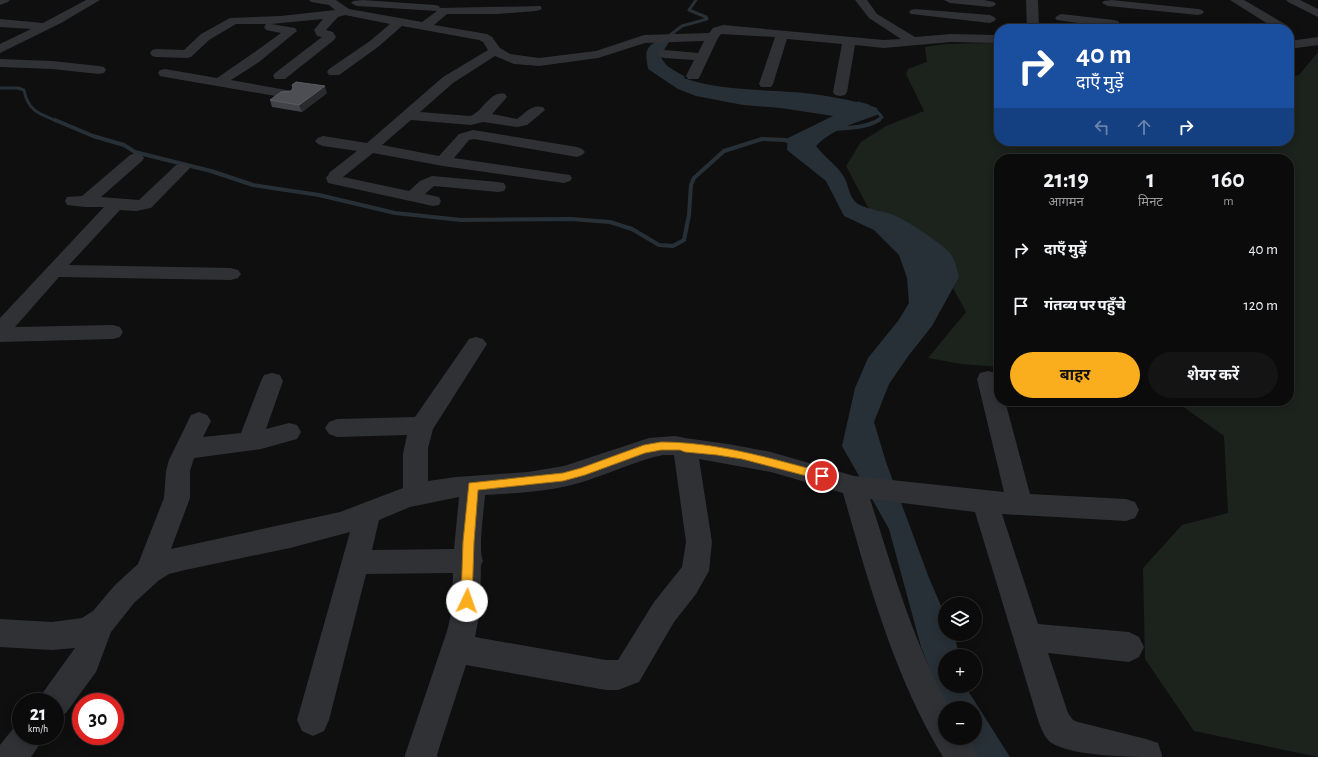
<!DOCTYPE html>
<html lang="hi">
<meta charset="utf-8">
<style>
body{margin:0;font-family:"Alegreya Sans","Noto Sans Devanagari",sans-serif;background:#141415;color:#f1f3f6;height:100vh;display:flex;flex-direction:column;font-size:15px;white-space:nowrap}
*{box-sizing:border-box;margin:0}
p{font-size:13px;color:#9a9b9d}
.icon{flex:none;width:22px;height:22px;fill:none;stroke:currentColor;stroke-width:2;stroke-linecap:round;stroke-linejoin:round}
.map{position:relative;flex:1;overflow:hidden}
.side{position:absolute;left:994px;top:154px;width:300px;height:252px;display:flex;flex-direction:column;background:#0b0b0c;border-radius:16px;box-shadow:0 2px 10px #0003,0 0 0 1px #2b2b2d}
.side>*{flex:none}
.hud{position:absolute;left:994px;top:24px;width:300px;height:122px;border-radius:16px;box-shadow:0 2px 10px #0003,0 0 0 1px #2b2b2d;background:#1a4fa0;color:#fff;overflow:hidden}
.tools{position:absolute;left:938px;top:597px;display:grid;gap:8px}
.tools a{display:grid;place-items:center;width:44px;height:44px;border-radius:50%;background:#0b0b0c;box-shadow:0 2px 10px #0003,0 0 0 1px #2b2b2d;font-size:20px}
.speed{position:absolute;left:12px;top:693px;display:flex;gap:8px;font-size:20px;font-weight:700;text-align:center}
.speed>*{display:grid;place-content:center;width:52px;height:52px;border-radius:50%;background:#0b0b0c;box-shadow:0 2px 10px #0003,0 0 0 1px #2b2b2d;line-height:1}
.speed small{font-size:10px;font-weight:400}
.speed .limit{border:6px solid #d22;background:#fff;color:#111}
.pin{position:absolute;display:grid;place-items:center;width:34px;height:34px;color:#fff;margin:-17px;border:2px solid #fff;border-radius:50%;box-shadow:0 1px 4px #0007}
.me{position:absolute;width:44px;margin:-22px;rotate:3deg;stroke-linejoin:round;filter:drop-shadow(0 0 3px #0008)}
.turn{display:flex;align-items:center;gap:14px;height:84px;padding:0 16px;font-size:18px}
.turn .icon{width:52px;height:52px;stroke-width:2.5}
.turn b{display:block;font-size:28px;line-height:34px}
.lanes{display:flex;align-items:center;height:38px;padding:0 16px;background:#0003;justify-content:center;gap:20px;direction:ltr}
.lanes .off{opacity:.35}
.eta{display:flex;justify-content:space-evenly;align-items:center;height:68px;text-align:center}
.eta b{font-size:24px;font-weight:700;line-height:28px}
.cta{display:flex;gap:8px;margin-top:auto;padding:8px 16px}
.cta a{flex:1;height:46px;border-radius:24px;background:#faad1d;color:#111;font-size:16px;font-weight:700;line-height:46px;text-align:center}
.cta a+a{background:#141415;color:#f1f3f6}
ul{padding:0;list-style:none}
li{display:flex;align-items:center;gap:12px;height:56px;padding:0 16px}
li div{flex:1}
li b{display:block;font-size:15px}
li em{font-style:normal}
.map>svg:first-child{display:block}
.green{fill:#1b231c}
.water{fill:#273036}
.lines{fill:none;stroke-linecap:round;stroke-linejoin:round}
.stream-far1{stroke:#273036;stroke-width:3}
.stream{stroke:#273036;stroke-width:4}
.minor{fill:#303135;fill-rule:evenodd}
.wall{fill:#424348}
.shaded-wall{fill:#292a2d}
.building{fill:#4c4e53;stroke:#595c62}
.route{fill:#faad1d;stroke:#a27013}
</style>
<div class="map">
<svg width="1318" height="757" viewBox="0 0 1318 757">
<rect width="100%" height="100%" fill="#0f0f10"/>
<!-- green -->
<path class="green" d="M 999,43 L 999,141 L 1289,141 L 1289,77 L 1299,75 L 1318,52 L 1318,757 L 1194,731 L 1145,659 L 1143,568 L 1182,525 L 1228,513 L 1224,436 L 1175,401 L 1289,401 L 1289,159 L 999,159 L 999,367 L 961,364 L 928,358 L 966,312 L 949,281 L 870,211 L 846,166 L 861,142 L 886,126 L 924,111 L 906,74 L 908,69 L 927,62 L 925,47 L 946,44 Z"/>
<!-- water -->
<path class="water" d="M 658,40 L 669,42 L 659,58 C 664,63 669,69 674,73 C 704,92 777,89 813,94 C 835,97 856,101 877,108 L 879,114 C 857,123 833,128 816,146 C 825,158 837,165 844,177 C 849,186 849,198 858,204 C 869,210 884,211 896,216 C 907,221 941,243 949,252 C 955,258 957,269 959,277 L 932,326 L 909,355 L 889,384 L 874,422 L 886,462 L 929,578 L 945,615 L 945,634 L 954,634 L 955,636 L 959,656 L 945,656 L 945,686 L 965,686 L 1010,757 L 971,757 L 960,738 L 975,738 L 975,708 L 945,708 L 921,647 L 889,529 L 842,446 L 855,388 L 868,358 L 898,321 L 909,303 L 907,278 L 899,255 L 874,230 L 844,216 L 826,181 L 787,150 L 788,138 L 833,116 L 781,108 L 743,105 L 696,96 L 678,89 L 648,69 C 646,54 643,49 658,40 Z"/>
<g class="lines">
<!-- stream-far1 -->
<path class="stream-far1" d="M 665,39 L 682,26 L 707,19 L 706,17 L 689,10 L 696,0
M 658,50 C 659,65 671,71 683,77
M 0,88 L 18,88 L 24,90 C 28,111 39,114 57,121
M 858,103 C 868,105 876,109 882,117 L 877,121"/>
<!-- stream -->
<path class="stream" d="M 55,120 L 93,136 L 124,145 L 135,152 L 211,171 L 253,185 L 319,195 L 395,213 L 461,220 L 571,219 L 610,222 L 632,229 L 659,245 L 673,246 L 684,240 L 689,215 L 691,185 L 694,178 L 724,151 L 762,139 L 785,140 L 794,143
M 833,129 C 848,128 865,128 879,120"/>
<!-- minor -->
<path class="minor" d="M 0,0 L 10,0 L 8,2 L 0,5 Z
M 86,0 L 100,0 L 61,23 L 0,53 L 0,44 L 31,29 L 0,27 L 0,19 L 43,23 Z
M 309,0 L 336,0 L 349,9 L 422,22 L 437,11 L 357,6 L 351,3 L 353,1 L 363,0 L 435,5 L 439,6 L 440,8 L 540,6 L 542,8 L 540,10 L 536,11 L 498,14 L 447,14 L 434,25 L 487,34 L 492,37 L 500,48 L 510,54 L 539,58 L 596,51 L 644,35 L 709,33 L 713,28 L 723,25 L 884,40 L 901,39 L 869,18 L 855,0 L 867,0 L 877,14 L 915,37 L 951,34 L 999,35 L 999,43 L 951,42 L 884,48 L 855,45 L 847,92 L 845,95 L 840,96 L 835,95 L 833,92 L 842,44 L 787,39 L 773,84 L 771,87 L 761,87 L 759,84 L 775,37 L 721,34 L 718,38 L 700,76 L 698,79 L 688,79 L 686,76 L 694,60 L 664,58 L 660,57 L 658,54 L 660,51 L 664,50 L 698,53 L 704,41 L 645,43 L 598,58 L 539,66 L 514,64 L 495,56 L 453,83 L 420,112 L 470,116 C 483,112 490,90 505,94 L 507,97 L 492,114 L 517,119 C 525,113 532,104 543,107 L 545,110 L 527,125 L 517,127 L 483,122 L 471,125 L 411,120 L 382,145 L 439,156 L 459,134 L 473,130 L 577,147 L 582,149 L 585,152 L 582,155 L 577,157 L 474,139 L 469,140 L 454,158 L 570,175 L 572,178 L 570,181 L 564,183 L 443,166 L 373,153 L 343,177 L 409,191 L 420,181 L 432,176 L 498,182 L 504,183 L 506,187 L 504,191 L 498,192 L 434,186 L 425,194 L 439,197 L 441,201 L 439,205 L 433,206 L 328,183 L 326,178 L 330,172 L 357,151 L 323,146 L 318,144 L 315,141 L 318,138 L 323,136 L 367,143 L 443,77 L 488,50 L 483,42 L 479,40 L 402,26 L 378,47 L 339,75 L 329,75 L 327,72 L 329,69 L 370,41 L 390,24 L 345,15 L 338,17 L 326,30 L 333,32 L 336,37 L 334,40 L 285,79 L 275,79 L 273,76 L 275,73 L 322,37 L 317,36 L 314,30 L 323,19 L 271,24 L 295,28 L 297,31 L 259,62 L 231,80 L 292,91 L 294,94 L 292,97 L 287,98 L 165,77 L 160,76 L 158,73 L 160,70 L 165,69 L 217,78 L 249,56 L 281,33 L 266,30 L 264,27 L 266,24 L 270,24 L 236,24 L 209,40 L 191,57 L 187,58 L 156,57 L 152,56 L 150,53 L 152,50 L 156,49 L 184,50 L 201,34 L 230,18 L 281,16 L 335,10 L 329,5 L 311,2 Z
M 944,0 L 984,0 L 994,2 L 996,4 L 994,6 L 990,7 L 950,3 Z
M 1026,0 L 1038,0 L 1039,29 L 1027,29 Z
M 1112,0 L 1198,9 L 1202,10 L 1204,12 L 1202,14 L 1198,15 L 1108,6 L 1102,3 L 1104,1 Z
M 1230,0 L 1244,0 L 1288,26 L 1290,29 L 1289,30 L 1289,29 L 1276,29 Z
M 1286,0 L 1300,0 L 1318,9 L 1318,17 L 1288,2 Z
M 915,9 L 990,15 L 994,17 L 996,19 L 994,21 L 990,23 L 911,14 L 909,12 L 911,10 Z
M 1061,14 L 1114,20 L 1118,21 L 1120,24 L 1118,27 L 1114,28 L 1057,20 L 1055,18 L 1057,16 Z
M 1318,37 L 1318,45 L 1289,49 L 1289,41 Z
M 0,59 L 52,61 L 99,66 L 104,67 L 106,70 L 104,73 L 99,74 L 52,69 L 0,67 Z
M 136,153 L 142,155 L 144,158 L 142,161 L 101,197 L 139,200 L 176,165 L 182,163 L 188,165 L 190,168 L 151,208 L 136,211 L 120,210 L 69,265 L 231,268 L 238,270 L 241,274 L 238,278 L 231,280 L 59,277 L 15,327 L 113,325 L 120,327 L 123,332 L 120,337 L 113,339 L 0,342 L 0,318 L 104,207 L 85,207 L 67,205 L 65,201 L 67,197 L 82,196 L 130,155 Z
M 476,337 L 483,339 L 487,344 L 433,429 L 428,448 L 428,481 L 456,477 L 528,472 L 564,466 L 649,438 L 675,436 L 685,438 L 728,444 L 771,452 L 854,476 L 1004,492 L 977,379 L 980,373 L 988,371 L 996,373 L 999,379 L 999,401 L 1005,401 L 1030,494 L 1126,499 L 1135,502 L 1139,510 L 1135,518 L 1126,521 L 1002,514 L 1038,624 L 1129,632 L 1139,637 L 1144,647 L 1139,657 L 1129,662 L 1048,653 L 1068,713 L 1073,720 L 1078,722 L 1146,739 L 1158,743 L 1162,755 L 1162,757 C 1131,757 1073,757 1050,742 C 1044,736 1042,730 1039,723 L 975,512 L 870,499 C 893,570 913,643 950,708 L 945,708 L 945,738 L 969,738 L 978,757 L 943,757 C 894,676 869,584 843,493 L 771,472 L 699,459 L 712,542 L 709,571 L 696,594 L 674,622 L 639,682 L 618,690 L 606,690 L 466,665 L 441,742 L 437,755 L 438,757 L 405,757 L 405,755 L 447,631 L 452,611 L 453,573 L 366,574 L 329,720 L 324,731 L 313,736 L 302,731 L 297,720 L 350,532 L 290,548 L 185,570 L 169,574 L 158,581 L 134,603 L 111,632 L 96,672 L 66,713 L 55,718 L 55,702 L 39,702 L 44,691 L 75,648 L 52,650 L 0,647 L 0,619 L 52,622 L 82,618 L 93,611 L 115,585 L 138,564 L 164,498 L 166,471 L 169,460 L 191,415 L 199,412 L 207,415 L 211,421 L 203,437 L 241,433 L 261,381 L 264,375 L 272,373 L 280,375 L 283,381 L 266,429 L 289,423 L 297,425 L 301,432 L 297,439 L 261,449 L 194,458 L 190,471 L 190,498 L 171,549 L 340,512 L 403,488 L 403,454 L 407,435 L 337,437 L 329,434 L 325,428 L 329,422 L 337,419 L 415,417 L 469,339 ZM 663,455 L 674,455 L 686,542 L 682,567 L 654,602 L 618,660 L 606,660 L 475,637 L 480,611 L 481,565 L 483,561 C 478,550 484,509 485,495 C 517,493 548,492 579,483 C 607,475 634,461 663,455 ZM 459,497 L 454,549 L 372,550 L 379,520 L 410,507 Z
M 21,722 L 21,736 L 43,736 L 38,747 L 31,757 L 0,757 L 0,745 L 16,725 Z"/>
</g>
<!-- wall -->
<path class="wall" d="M 291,91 L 327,93 L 302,112 L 272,107 L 270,100 Z"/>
<!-- shaded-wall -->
<path class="shaded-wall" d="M 325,86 L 327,93 L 302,112 L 299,105 Z"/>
<!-- building -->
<path class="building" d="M 296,82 L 325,86 L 299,105 L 270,100 L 281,92 L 291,91 L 293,88 L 292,85 Z"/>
<!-- route -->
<path class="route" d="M 661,442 C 716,442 769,458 822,472 L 825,473 L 827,476 L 825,479 L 822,480 L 742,459 L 717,455 L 685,452 L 680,450 L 661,450 L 645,453 L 585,475 L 563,481 L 478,490 L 474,542 L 472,601 L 471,605 L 467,606 L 462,605 L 461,601 L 463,542 L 469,483 L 563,473 L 581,468 L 644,445 Z"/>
</svg>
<div class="tools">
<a><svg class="icon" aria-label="layers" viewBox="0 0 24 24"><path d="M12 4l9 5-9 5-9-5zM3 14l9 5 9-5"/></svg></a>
<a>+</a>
<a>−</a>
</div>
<div class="speed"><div>21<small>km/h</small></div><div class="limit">30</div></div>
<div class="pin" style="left:822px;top:476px;background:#d93025"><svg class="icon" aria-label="arrive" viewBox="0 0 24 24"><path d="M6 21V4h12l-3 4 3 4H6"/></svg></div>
<svg class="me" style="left:467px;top:601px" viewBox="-20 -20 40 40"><circle r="19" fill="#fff"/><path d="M0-13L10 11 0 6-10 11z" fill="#faad1d"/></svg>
<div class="hud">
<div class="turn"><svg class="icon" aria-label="right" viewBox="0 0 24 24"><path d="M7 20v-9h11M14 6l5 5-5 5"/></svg><div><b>40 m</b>दाएँ मुड़ें</div></div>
<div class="lanes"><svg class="icon off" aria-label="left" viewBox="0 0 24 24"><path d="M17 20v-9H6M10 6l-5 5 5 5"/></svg><svg class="icon off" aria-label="ahead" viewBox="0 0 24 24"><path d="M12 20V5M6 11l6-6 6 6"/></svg><svg class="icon" aria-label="right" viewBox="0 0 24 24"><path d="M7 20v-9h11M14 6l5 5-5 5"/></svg></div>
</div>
<section class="side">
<div class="eta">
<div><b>21:19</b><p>आगमन</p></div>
<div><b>1</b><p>मिनट</p></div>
<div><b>160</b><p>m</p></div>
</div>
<ul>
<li><svg class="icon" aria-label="right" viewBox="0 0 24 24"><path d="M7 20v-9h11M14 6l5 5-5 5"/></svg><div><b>दाएँ मुड़ें</b></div><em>40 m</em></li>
<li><svg class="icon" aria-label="arrive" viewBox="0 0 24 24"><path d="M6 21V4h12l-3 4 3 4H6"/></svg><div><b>गंतव्य पर पहुँचे</b></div><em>120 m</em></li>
</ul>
<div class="cta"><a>बाहर</a><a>शेयर करें</a></div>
</section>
</div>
